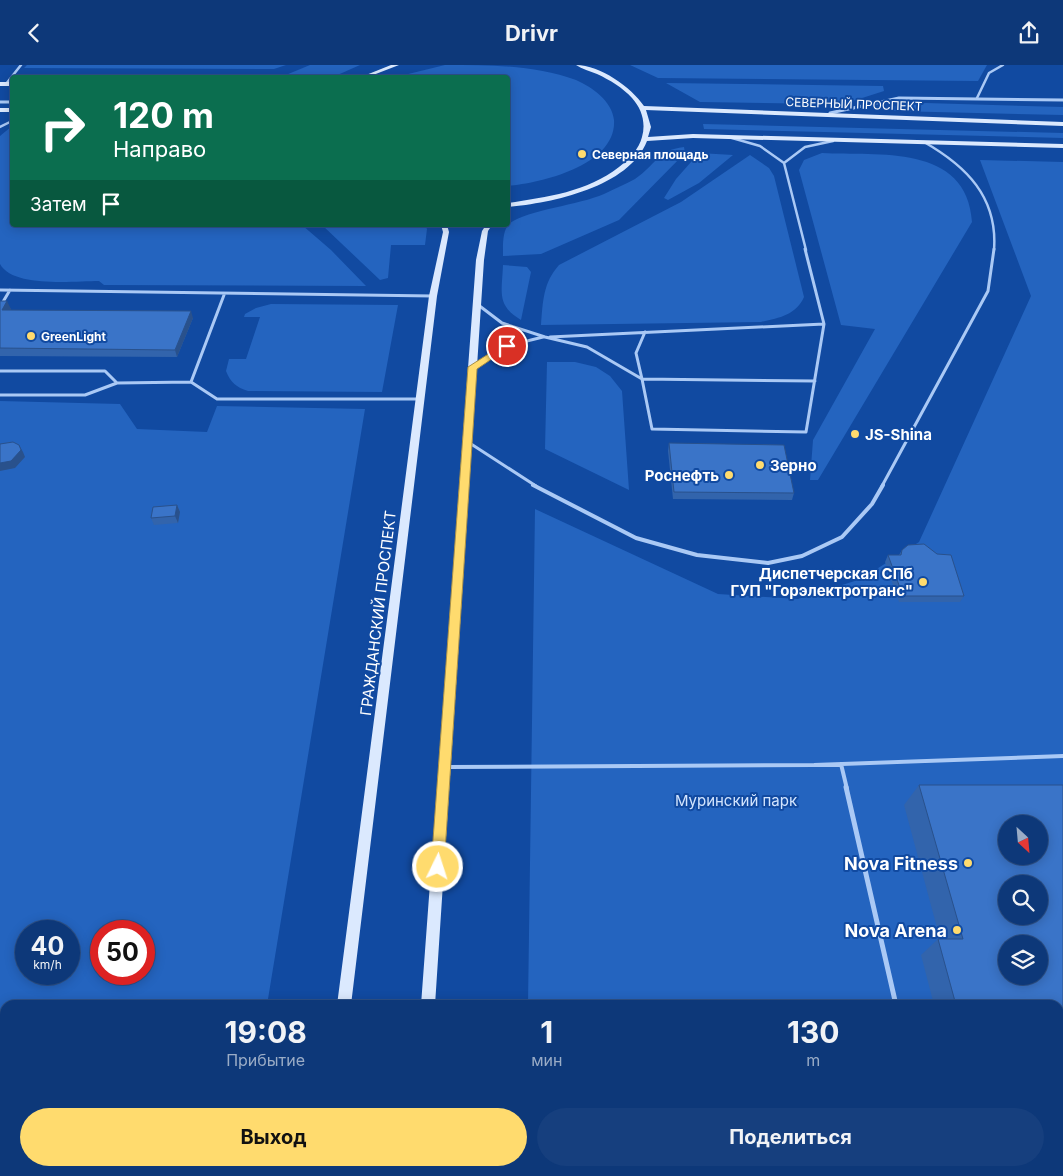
<!DOCTYPE html>
<html lang="ru">
<meta charset="utf-8">
<style>
body{margin:0;font-family:Inter,sans-serif;background:#163f7e;color:#f1f3f6;height:100vh;display:flex;flex-direction:column;font-size:19px;white-space:nowrap}
*{box-sizing:border-box;margin:0}
p{font-size:16px;color:#9aacc6}
.icon{flex:none;width:28px;height:28px;fill:none;stroke:currentColor;stroke-width:2;stroke-linecap:round;stroke-linejoin:round}
.map{position:relative;flex:1;overflow:hidden}
.side{position:absolute;left:0px;top:935px;width:1064px;height:176px;display:flex;flex-direction:column;background:#0d3879;border-radius:15px 15px 0 0;box-shadow:0 2px 12px #0003,0 0 0 1px #2d528a}
.side>*{flex:none}
.top-card{position:absolute;left:10px;top:10px;width:500px;height:152px;border-radius:5px;box-shadow:0 2px 12px #0003,0 0 0 1px #2d528a;background:#0b6e4f;color:#fff;overflow:hidden}
.needle{width:32px;rotate:154deg}
.tools{position:absolute;left:998px;top:750px;display:grid;gap:10px}
.tools a{display:grid;place-items:center;width:50px;height:50px;border-radius:50%;background:#0d3879;box-shadow:0 2px 12px #0003,0 0 0 1px #2d528a;font-size:25px}
.speed{position:absolute;left:15px;top:855px;display:flex;gap:10px;font-size:25px;font-weight:700;text-align:center}
.speed>*{display:grid;place-content:center;width:65px;height:65px;border-radius:50%;background:#0d3879;box-shadow:0 2px 12px #0003,0 0 0 1px #2d528a;line-height:1}
.speed small{font-size:12px;font-weight:400}
.speed .limit{border:8px solid #d22;background:#fff;color:#111}
.pin{position:absolute;display:grid;place-items:center;width:42px;height:42px;color:#fff;margin:-21px;border:2px solid #fff;border-radius:50%;box-shadow:0 1px 5px #0007}
.me{position:absolute;width:55px;margin:-28px;rotate:4deg;stroke-linejoin:round;filter:drop-shadow(0 0 4px #0008)}
.turn{display:flex;align-items:center;gap:18px;height:105px;padding:0 20px;font-size:22px}
.turn .icon{width:65px;height:65px;stroke-width:2.5}
.turn b{display:block;font-size:35px;line-height:42px}
.then{display:flex;align-items:center;height:48px;padding:0 20px;background:#0003;gap:10px;font-size:19px}
.eta{display:flex;justify-content:space-evenly;align-items:center;height:85px;text-align:center}
.eta b{font-size:30px;font-weight:700;line-height:35px}
.button{display:flex;gap:10px;margin-top:auto;padding:10px 20px}
.button a{flex:1;height:58px;border-radius:30px;background:#ffdb6e;color:#111;font-size:20px;font-weight:700;line-height:58px;text-align:center}
.button a+a{background:#163f7e;color:#f1f3f6}
header{display:flex;justify-content:space-between;align-items:center;height:65px;padding:0 20px;background:#0d3879;font-size:22px;font-weight:700}
.map>svg:first-child{display:block}
.green{fill:#2464bf;fill-rule:evenodd}
.lines{fill:none;stroke-linecap:round;stroke-linejoin:round}
.lane-far3{stroke:#aac9f5;stroke-width:2.5}
.lane-far2{stroke:#aac9f5;stroke-width:3}
.lane-far1{stroke:#aac9f5;stroke-width:4}
.lane{stroke:#aac9f5;stroke-width:5}
.street{stroke:#aac9f5;stroke-width:3}
.secondary{fill:#dbe9fe;fill-rule:evenodd}
.wall{fill:#3264ac}
.shaded-wall{fill:#29518c}
.building{fill:#3a74c8;stroke:#29518c;fill-rule:evenodd}
.route{fill:#ffdb6e;stroke:#a68e48}
.poi-dot{fill:#ffdb6e;stroke:#114aa1;stroke-width:2}
.labels{text-anchor:middle;dominant-baseline:central;stroke-width:4;stroke-linejoin:round;paint-order:stroke}
.far-street-label{font-size:12px;fill:#fff;stroke:#114aa1}
.far-poi-label{font-size:12px;font-weight:bold;fill:#fff;stroke:#114aa1;text-anchor:start}
.poi-label{font-size:15px;font-weight:bold;fill:#fff;stroke:#114aa1;text-anchor:start}
.street-label{font-size:15px;fill:#fff;stroke:#114aa1}
.park-label{font-size:15px;fill:#d3e5fe;stroke:#114aa1}
.near-poi-label{font-size:18px;font-weight:bold;fill:#fff;stroke:#114aa1;text-anchor:end}
</style>
<header><svg class="icon" aria-label="back" viewBox="0 0 24 24"><path d="M15 5l-7 7 7 7"/></svg>Drivr<svg class="icon" aria-label="share" viewBox="0 0 24 24"><path d="M12 15V3M7 8l5-5 5 5M5 13v7h14v-7"/></svg></header>
<div class="map">
<svg width="1063" height="1111" viewBox="0 0 1063 1111">
<rect width="100%" height="100%" fill="#114aa1"/>
<!-- green -->
<path class="green" d="M 27,0 L 286,0 L 274,4 L 24,3 Z
M 310,0 L 360,0 L 333,12 L 281,12 Z
M 445,0 C 490,0 535,0 576,15 C 592,22 612,36 614,55 C 617,100 542,118 508,121 L 508,12 L 396,12 Z
M 630,0 L 987,0 L 978,16 L 658,13 Z
M 666,18 L 883,21 L 884,26 L 856,35 L 831,39 L 700,37 Z
M 926,38 L 1063,42 L 1063,50 L 893,46 L 887,42 Z
M 703,59 L 1063,68 L 1063,73 L 704,64 Z
M 12,61 L 12,160 L 302,160 L 331,185 L 366,221 L 104,220 L 99,216 C 73,216 13,223 0,199 L 0,71 Z
M 684,82 L 685,88 L 619,155 L 541,189 L 503,191 C 503,181 502,165 510,158 C 528,145 579,140 604,129 C 614,124 626,119 635,114 C 656,100 657,85 684,82 Z
M 699,88 L 733,90 L 699,118 L 668,135 L 664,133 L 676,114 Z
M 822,88 C 877,91 967,78 972,157 L 818,415 L 810,415 L 813,375 L 875,264 L 841,260 L 799,105 L 804,95 Z
M 750,90 L 769,103 L 774,111 L 804,232 C 796,250 779,253 761,257 L 541,260 C 543,236 543,218 559,200 L 681,137 Z
M 980,95 L 1063,97 L 1063,1111 L 526,1111 L 526,1106 L 1059,1106 L 1059,940 L 528,940 L 535,444 L 718,529 L 798,534 L 861,514 L 919,477 L 1031,231 ZM 1006,759 L 1039,759 L 1039,791 L 1006,791 ZM 1006,819 L 1039,819 L 1039,851 L 1006,851 ZM 1006,879 L 1039,879 L 1039,911 L 1006,911 Z
M 322,160 L 425,160 L 427,164 L 425,180 L 391,180 L 388,213 L 380,215 Z
M 503,200 L 527,202 L 531,207 L 521,255 C 496,240 502,227 503,200 Z
M 271,239 L 398,240 L 382,327 L 248,326 C 236,322 231,318 226,306 L 229,294 L 246,294 L 260,252 L 244,252 L 245,249 L 256,243 Z
M 547,297 L 575,297 L 596,302 L 610,311 L 622,326 L 629,425 L 545,384 Z
M 0,336 L 120,339 L 137,364 L 207,367 L 217,341 L 365,344 L 267,940 L 5,940 L 5,1106 L 241,1106 L 240,1111 L 0,1111 ZM 26,866 L 69,866 L 69,909 L 26,909 ZM 101,866 L 144,866 L 144,909 L 101,909 Z"/>
<g class="lines">
<!-- lane-far3 -->
<path class="lane-far3" d="M 6,19 L 21,0
M 977,33 L 989,8 L 1003,0
M 0,62 L 12,56
M 732,73 L 760,81 L 784,98 L 806,185
M 924,77 C 966,101 998,132 994,185
M 784,98 L 805,82 L 833,76"/>
<!-- lane-far2 -->
<path class="lane-far2" d="M 0,225 L 433,231
M 477,239 L 502,258 L 545,272 L 587,282 L 642,314 L 652,364 L 806,367 L 824,259 L 805,184
M 0,242 L 10,225
M 645,267 L 636,288 L 642,314 L 815,316
M 550,272 L 824,259
M 473,303 L 507,281 L 543,272
M 0,306 L 105,306 L 117,318
M 191,317 L 224,230
M 0,330 L 85,330 L 117,318 L 191,317 L 217,334 L 419,334
M 468,377 L 536,421
M 882,421 L 988,226 L 994,184"/>
<!-- lane-far1 -->
<path class="lane-far1" d="M 533,420 L 636,473 L 697,490 L 768,498 L 802,491 L 842,472 L 872,439 L 883,420
M 841,699 L 847,724
M 447,702 L 814,700 L 1063,691"/>
<!-- lane -->
<path class="lane" d="M 846,722 L 896,940
M 935,1106 L 936,1111"/>
<!-- street -->
<path class="street" d="M 0,37 L 12,37
M 830,48 L 899,33 L 1063,35"/>
<!-- secondary -->
<path class="secondary" d="M 391,0 L 399,0 L 368,12 L 361,12 Z
M 576,0 C 600,0 631,22 644,41 L 1063,57 L 1063,61 L 646,45 L 651,62 L 648,72 L 693,69 L 1063,79 L 1063,83 L 693,73 L 647,76 C 629,122 552,138 508,142 L 508,138 C 547,132 587,127 619,102 C 629,94 639,84 642,72 C 646,58 642,44 632,33 C 623,23 610,15 597,9 C 590,6 582,4 576,0 Z
M 0,17 L 12,17 L 12,21 L 0,21 Z
M 0,43 L 12,43 L 12,47 L 0,47 Z
M 441,160 L 447,160 L 449,167 L 437,231 L 351,940 L 337,940 L 429,231 L 443,167 Z
M 486,160 L 492,160 L 488,166 L 484,195 L 435,940 L 421,940 L 476,195 L 482,166 Z
M 316,1106 L 330,1106 L 329,1111 L 315,1111 Z
M 409,1106 L 423,1106 L 422,1111 L 408,1111 Z"/>
</g>
<!-- wall -->
<path class="wall" d="M 0,236 L 11,244 L 10,245 L 193,253 L 177,292 L 0,291 Z
M 669,378 L 794,428 L 792,435 L 673,434 L 668,386 Z
M 177,440 L 180,447 L 178,458 L 154,460 L 151,453 Z
M 902,485 L 964,531 L 960,537 L 899,537 L 885,497 L 888,490 L 899,490 Z
M 919,720 L 1063,720 L 1063,1077 L 1059,1077 L 1059,940 L 934,940 L 921,890 L 938,874 L 940,874 L 904,740 Z"/>
<!-- shaded-wall -->
<path class="shaded-wall" d="M 7,236 L 11,244 L 5,252 L 2,245 Z
M 191,246 L 193,253 L 177,292 L 175,285 Z
M 19,380 L 23,387 L 25,392 L 15,403 L 0,406 L 0,398 Z
M 177,440 L 180,447 L 178,458 L 175,451 Z"/>
<!-- building -->
<path class="building" d="M 0,236 L 7,236 L 2,245 L 191,246 L 175,285 L 0,283 Z
M 13,377 L 19,380 L 21,385 L 11,396 L 0,398 L 0,379 Z
M 669,378 L 784,380 L 794,428 L 674,427 Z
M 177,440 L 175,451 L 151,453 L 153,442 Z
M 924,479 L 937,489 L 951,490 L 964,531 L 903,531 L 888,490 L 901,490 L 902,485 L 908,480 Z
M 919,720 L 1063,720 L 1063,1069 L 1059,1069 L 1059,940 L 956,940 L 938,874 L 963,874 ZM 1006,759 L 1039,759 L 1039,791 L 1006,791 ZM 1006,819 L 1039,819 L 1039,851 L 1006,851 ZM 1006,879 L 1039,879 L 1039,911 L 1006,911 Z"/>
<!-- route -->
<path class="route" d="M 504,279 L 511,281 L 477,304 L 444,802 L 442,806 L 438,808 L 433,806 L 431,802 L 468,302 Z"/>
<!-- markers -->
<g class="poi-dot">
<circle cx="582" cy="89" r="5"/>
<circle cx="31" cy="271" r="5"/>
<circle cx="855" cy="369" r="5"/>
<circle cx="760" cy="400" r="5"/>
<circle cx="729" cy="410" r="5"/>
<circle cx="923" cy="517" r="5"/>
<circle cx="968" cy="798" r="5"/>
<circle cx="957" cy="865" r="5"/>
</g>
<g class="labels">
<!-- far-street labels -->
<g class="far-street-label">
<text transform="translate(854 39) rotate(2)">СЕВЕРНЫЙ ПРОСПЕКТ</text>
</g>
<!-- far-poi labels -->
<g class="far-poi-label">
<text x="592" y="89">Северная площадь</text>
<text x="41" y="271">GreenLight</text>
</g>
<!-- poi labels -->
<g class="poi-label">
<text x="865" y="369">JS-Shina</text>
<text x="770" y="400">Зерно</text>
<text x="719" y="410" text-anchor="end">Роснефть</text>
<text x="913" y="508" text-anchor="end">Диспетчерская СПб<tspan x="913" dy="17">ГУП "Горэлектротранс"</tspan></text>
</g>
<!-- street labels -->
<g class="street-label">
<text transform="translate(378 548) rotate(-83)">ГРАЖДАНСКИЙ ПРОСПЕКТ</text>
</g>
<!-- park labels -->
<g class="park-label">
<text x="736" y="735">Муринский парк</text>
</g>
<!-- near-poi labels -->
<g class="near-poi-label">
<text x="958" y="798">Nova Fitness</text>
<text x="947" y="865">Nova Arena</text>
</g>
</g>
</svg>
<div class="tools">
<a><svg class="needle" viewBox="-14 -14 28 28"><path d="M0-13l5 13h-10z" fill="#e53935"/><path d="M0 13l5-13h-10z" fill="#9aacc6"/></svg></a>
<a><svg class="icon" aria-label="search" viewBox="0 0 24 24"><circle cx="10" cy="10" r="6"/><path d="M15 15l6 6"/></svg></a>
<a><svg class="icon" aria-label="layers" viewBox="0 0 24 24"><path d="M12 4l9 5-9 5-9-5zM3 14l9 5 9-5"/></svg></a>
</div>
<div class="speed"><div>40<small>km/h</small></div><div class="limit">50</div></div>
<div class="pin" style="left:507px;top:281px;background:#d93025"><svg class="icon" aria-label="arrive" viewBox="0 0 24 24"><path d="M6 21V4h12l-3 4 3 4H6"/></svg></div>
<svg class="me" style="left:438px;top:802px" viewBox="-20 -20 40 40"><circle r="17" fill="#ffdb6e" stroke="#fff" stroke-width="3"/><path d="M0-11L8 9 0 5-8 9z" fill="#fff"/></svg>
<div class="top-card">
<div class="turn"><svg class="icon" aria-label="right" viewBox="0 0 24 24"><path d="M7 20v-9h11M14 6l5 5-5 5"/></svg><div><b>120 m</b>Направо</div></div>
<div class="then">Затем<svg class="icon" aria-label="arrive" viewBox="0 0 24 24"><path d="M6 21V4h12l-3 4 3 4H6"/></svg></div>
</div>
<section class="side">
<div class="eta">
<div><b>19:08</b><p>Прибытие</p></div>
<div><b>1</b><p>мин</p></div>
<div><b>130</b><p>m</p></div>
</div>
<div class="button"><a>Выход</a><a>Поделиться</a></div>
</section>
</div>
